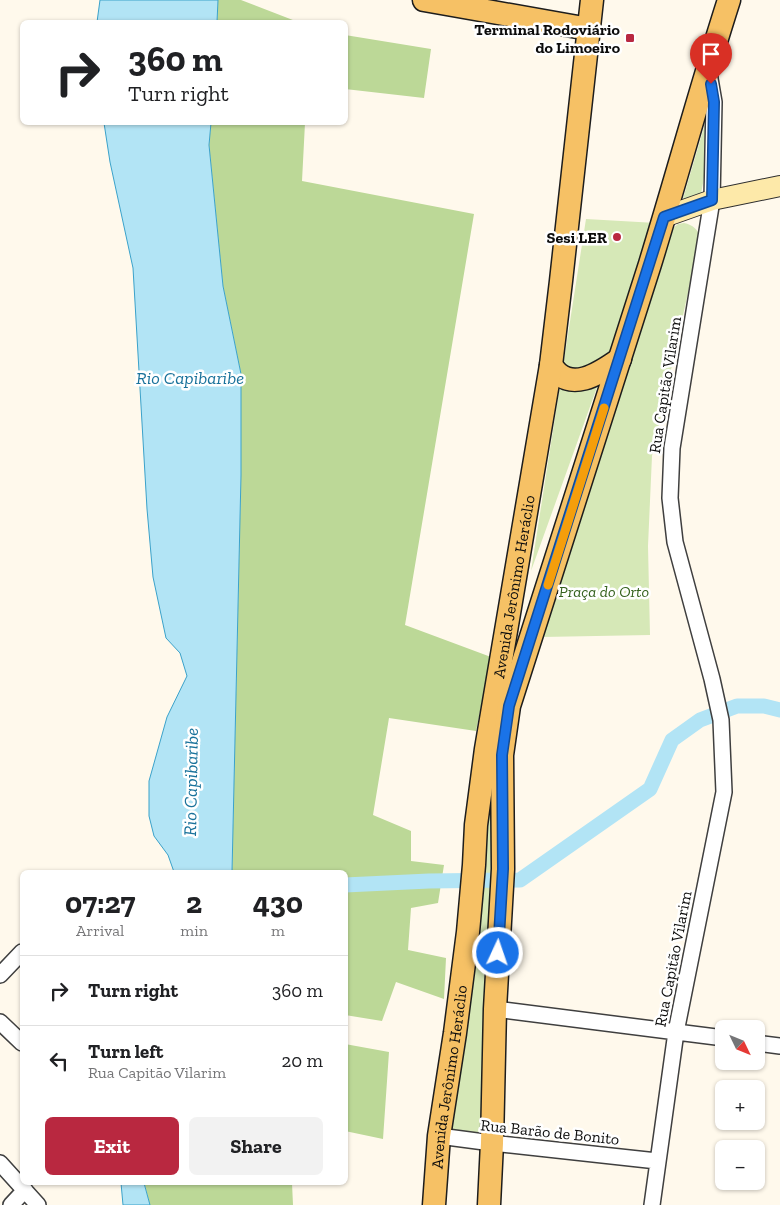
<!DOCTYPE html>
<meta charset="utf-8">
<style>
body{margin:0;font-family:"Zilla Slab",serif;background:#f2f2f2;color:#202124;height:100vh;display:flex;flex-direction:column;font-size:19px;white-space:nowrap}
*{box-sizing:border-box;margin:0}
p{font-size:16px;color:#757577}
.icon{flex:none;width:28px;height:28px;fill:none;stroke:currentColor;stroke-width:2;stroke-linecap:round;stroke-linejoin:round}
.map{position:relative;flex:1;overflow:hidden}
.panel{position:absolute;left:20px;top:870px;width:328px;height:315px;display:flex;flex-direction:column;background:#fff;border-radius:8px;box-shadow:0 1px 4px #0004}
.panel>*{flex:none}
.top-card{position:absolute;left:20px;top:20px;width:328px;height:105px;border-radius:8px;box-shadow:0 1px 4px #0004;background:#fff;color:#202124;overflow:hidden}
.needle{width:32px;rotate:133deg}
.controls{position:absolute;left:715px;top:1020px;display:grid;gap:10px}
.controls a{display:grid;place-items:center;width:50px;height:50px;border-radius:8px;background:#fff;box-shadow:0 1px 4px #0004;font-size:25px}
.pin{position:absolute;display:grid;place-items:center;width:42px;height:42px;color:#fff;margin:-51px -21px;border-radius:50% 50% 50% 0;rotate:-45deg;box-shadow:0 0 5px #0007}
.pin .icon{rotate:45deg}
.me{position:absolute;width:55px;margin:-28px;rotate:3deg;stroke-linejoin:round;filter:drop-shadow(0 0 4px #0008)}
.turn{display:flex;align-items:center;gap:18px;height:105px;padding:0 25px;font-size:22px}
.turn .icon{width:65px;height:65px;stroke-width:2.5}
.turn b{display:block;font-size:35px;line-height:42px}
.eta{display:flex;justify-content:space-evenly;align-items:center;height:85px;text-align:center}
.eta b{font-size:30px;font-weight:800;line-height:35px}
.button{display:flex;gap:10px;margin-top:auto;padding:10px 25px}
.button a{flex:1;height:58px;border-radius:8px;background:#b92840;color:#fff;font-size:20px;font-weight:800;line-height:58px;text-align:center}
.button a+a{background:#f2f2f2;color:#202124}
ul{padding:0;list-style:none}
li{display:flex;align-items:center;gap:15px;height:70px;padding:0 25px;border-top:1px solid #e0e0e0}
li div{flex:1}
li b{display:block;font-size:19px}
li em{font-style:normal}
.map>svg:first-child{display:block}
.green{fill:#d6e8b7}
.forest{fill:#bcd897}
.water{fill:#b2e4f5;stroke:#3ba2ca}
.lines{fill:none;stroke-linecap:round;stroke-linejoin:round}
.canal{stroke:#b2e4f5;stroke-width:15}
.street-casing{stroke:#3f3f3f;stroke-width:18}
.secondary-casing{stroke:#2e2e2e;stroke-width:22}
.primary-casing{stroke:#1d1d1d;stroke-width:25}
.street{stroke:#fff;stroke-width:15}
.secondary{stroke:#fde9a9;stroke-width:20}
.primary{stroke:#f6c165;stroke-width:22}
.route-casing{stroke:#114b97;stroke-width:12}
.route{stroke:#1a73e8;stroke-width:9}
.slow{stroke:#f59e0b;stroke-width:9}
.poi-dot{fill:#b92840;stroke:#fff;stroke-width:2}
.labels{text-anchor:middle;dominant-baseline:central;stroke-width:5;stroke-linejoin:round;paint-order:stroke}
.poi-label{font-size:16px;font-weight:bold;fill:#0c0c0c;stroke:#fff;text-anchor:end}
.street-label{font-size:16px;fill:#0c0c0c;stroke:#fff}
.park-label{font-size:16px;font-style:italic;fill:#35621e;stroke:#fff}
.water-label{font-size:18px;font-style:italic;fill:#19729b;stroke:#fff}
</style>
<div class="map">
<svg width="780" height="1205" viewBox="0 0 780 1205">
<rect width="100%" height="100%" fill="#fff9ec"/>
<!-- green -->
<path class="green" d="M 707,117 L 707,161 L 701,194 L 682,202 Z
M 586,219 L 656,223 L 531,571 Z
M 684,223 C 693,225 698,229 700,238 L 652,456 L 648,546 L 650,635 L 542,637 L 672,229 L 678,224 Z
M 489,805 L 494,826 L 496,908 L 480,1133 L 452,1130 Z"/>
<!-- forest -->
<path class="forest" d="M 218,0 L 241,0 L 298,22 L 217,22 Z
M 345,35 L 431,49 L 424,98 L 345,89 Z
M 211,123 L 305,123 L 302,181 L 474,214 L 405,625 L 491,657 L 476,731 L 389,718 L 373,815 L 411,831 L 411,861 L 444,865 L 438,903 L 411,908 L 408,950 L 446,958 L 444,999 L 396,982 L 382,1021 L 345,1015 L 345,872 L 232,872 L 241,475 L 241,374 L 223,286 L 209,145 Z
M 345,1044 L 389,1052 L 383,1139 L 345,1131 Z
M 144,1182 L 292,1183 L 293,1205 L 150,1205 Z"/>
<!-- water -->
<path class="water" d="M 100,0 L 218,0 L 217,22 L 97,22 Z
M 104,123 L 211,123 L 209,145 L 223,286 L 241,374 L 241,475 L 232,872 L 174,872 L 168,855 L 154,836 L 149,816 L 149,781 L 167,717 L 187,676 L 180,653 L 166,638 L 153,577 L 147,509 L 133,268 L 110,162 Z
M 121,1183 L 144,1183 L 150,1205 L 123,1205 Z"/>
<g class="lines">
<!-- canal -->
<path class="canal" d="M 345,885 L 429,881 L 520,880 L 650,789 L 672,740 L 700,720 L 737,706 L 764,706 L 780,710"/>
<!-- street casing -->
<g class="street-casing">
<path id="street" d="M 0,975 L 22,952
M 495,1009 L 724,1038
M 0,1022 L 22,1043
M 756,1043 L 780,1046
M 439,1136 L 492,1143 L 657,1161
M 0,1163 L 38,1205
M 11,1205 L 25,1190
M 652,1205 L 676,1032 L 724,792 L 721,720 L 712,679 L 675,542 L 670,498 L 672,448 L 712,200 L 714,102 L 709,73"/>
</g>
<!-- secondary casing -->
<g class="secondary-casing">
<path id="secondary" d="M 664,217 L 712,200 L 780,186"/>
</g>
<!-- primary casing -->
<g class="primary-casing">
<g id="primary">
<path d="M 424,0 L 589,29"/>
<path d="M 551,365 C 569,394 599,374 620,359"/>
<path id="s1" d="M 434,1205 L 439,1136 L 455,1033 L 468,932 L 474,865 L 476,825 L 486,749 L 551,365 L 561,281 L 592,0"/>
<path d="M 489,1205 L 492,1143 L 495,1009 L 503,869 L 502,755 L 509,706 C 556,558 604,411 650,264 C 677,176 701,87 729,0"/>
</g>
</g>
<!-- street -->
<use href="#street" class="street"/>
<!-- secondary -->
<use href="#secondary" class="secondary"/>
<!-- primary -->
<use href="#primary" class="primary"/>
</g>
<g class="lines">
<!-- route casing -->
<g class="route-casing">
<path id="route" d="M 498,953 L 503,869 L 502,755 L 509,706 L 664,217 L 712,200 L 714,102 L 711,84"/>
</g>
<!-- route -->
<use href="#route" class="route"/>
<!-- slow -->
<path class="slow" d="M 548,585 L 604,408"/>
</g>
<!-- markers -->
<g class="poi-dot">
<rect x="625" y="33" width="10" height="10" rx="2.5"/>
<circle cx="617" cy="237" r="5"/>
</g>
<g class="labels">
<!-- poi labels -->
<g class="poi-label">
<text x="620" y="29">Terminal Rodoviário<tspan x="620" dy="18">do Limoeiro</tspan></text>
<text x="607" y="237">Sesi LER</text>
</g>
<!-- street labels -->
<g class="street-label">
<text transform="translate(665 385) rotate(-81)">Rua Capitão Vilarim</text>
<text stroke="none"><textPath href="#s1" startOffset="624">Avenida Jerônimo Heráclio</textPath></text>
<text transform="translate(673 959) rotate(-79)">Rua Capitão Vilarim</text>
<text stroke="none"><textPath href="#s1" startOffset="129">Avenida Jerônimo Heráclio</textPath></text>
<text transform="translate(550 1132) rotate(6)">Rua Barão de Bonito</text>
</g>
<!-- park labels -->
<g class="park-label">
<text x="604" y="591">Praça do Orto</text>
</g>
<!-- water labels -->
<g class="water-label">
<text x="190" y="378">Rio Capibaribe</text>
<text transform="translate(191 782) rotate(-89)">Rio Capibaribe</text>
</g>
</g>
</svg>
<div class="controls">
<a><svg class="needle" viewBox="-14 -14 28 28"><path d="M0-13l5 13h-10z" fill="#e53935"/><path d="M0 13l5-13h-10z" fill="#757577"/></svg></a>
<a>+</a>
<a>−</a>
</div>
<div class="pin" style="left:711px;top:84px;background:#d93025"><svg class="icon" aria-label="arrive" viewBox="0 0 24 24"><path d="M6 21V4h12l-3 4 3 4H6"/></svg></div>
<svg class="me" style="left:498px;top:953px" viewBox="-20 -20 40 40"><circle r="17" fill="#1a73e8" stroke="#fff" stroke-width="3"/><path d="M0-11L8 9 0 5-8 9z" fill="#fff"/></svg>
<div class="top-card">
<div class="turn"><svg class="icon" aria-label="right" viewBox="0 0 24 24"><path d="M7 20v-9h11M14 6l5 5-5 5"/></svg><div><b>360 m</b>Turn right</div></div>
</div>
<section class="panel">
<div class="eta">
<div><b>07:27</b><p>Arrival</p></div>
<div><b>2</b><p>min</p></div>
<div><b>430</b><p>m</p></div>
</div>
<ul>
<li><svg class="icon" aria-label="right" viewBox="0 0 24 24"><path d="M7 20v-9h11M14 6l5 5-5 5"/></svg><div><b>Turn right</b></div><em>360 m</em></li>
<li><svg class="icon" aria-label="left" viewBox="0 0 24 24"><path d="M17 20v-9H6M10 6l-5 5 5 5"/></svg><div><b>Turn left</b><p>Rua Capitão Vilarim</p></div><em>20 m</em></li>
</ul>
<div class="button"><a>Exit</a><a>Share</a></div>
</section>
</div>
